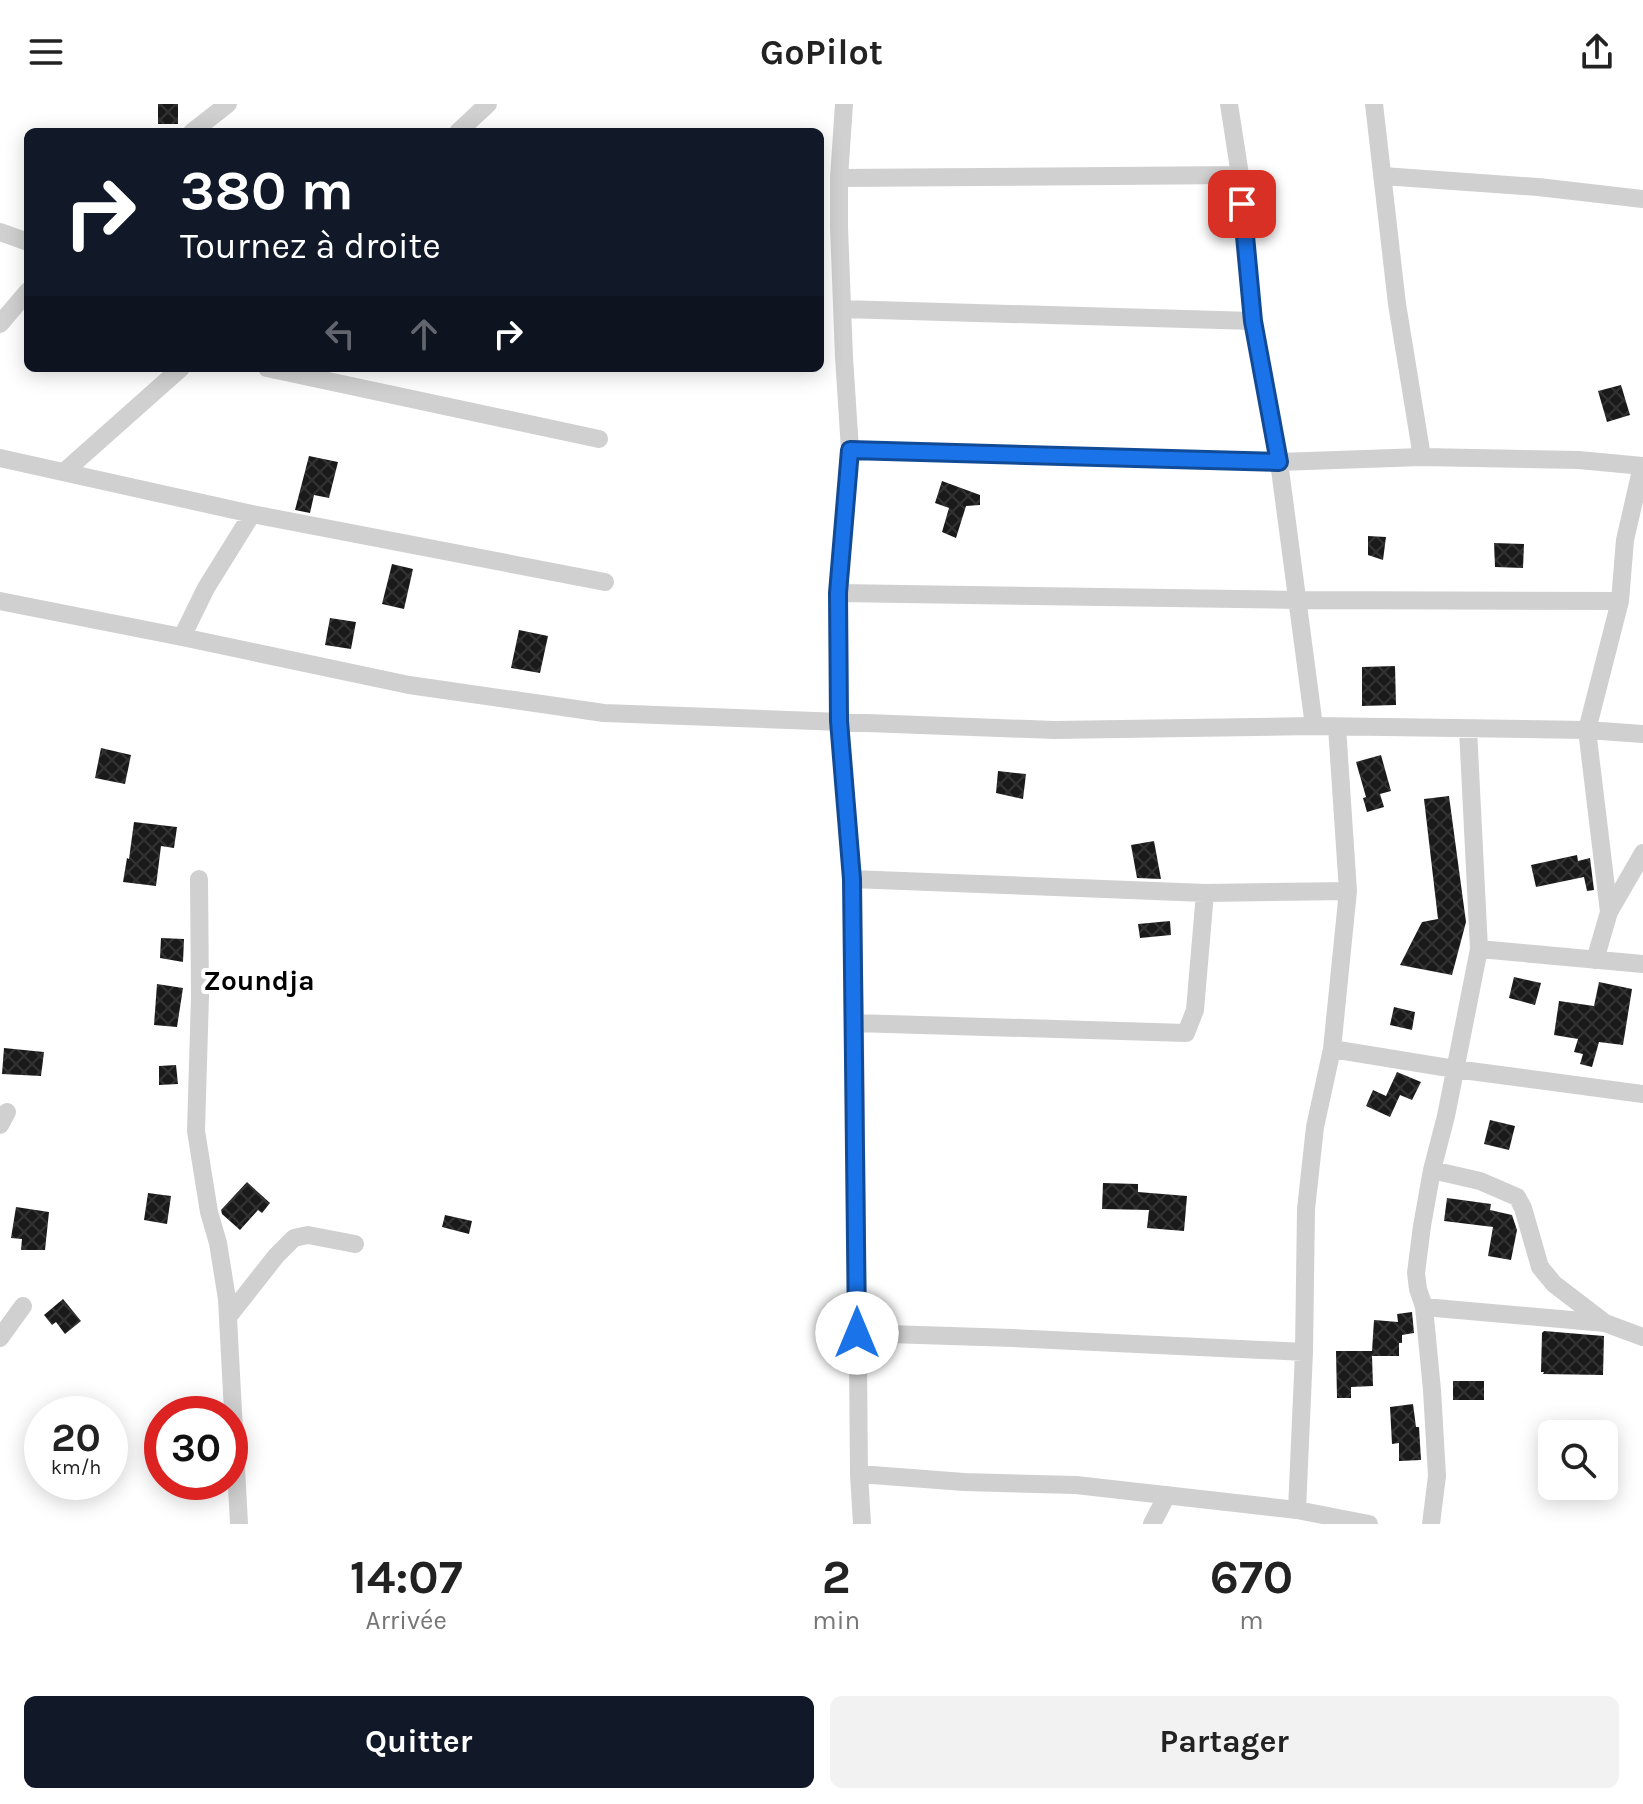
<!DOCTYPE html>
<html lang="fr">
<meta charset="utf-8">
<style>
body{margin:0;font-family:Karla,sans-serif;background:#f2f2f2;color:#222;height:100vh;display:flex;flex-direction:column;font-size:30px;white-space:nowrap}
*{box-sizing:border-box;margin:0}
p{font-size:26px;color:#767676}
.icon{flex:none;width:44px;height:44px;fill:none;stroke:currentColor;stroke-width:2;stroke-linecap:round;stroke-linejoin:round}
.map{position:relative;height:1420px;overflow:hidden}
.sheet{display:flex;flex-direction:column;background:#fff;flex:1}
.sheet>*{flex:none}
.guide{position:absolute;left:24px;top:24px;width:800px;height:244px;border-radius:12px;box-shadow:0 4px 20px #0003;background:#111827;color:#fff;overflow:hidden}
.fabs{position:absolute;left:1538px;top:1316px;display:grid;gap:16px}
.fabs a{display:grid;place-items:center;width:80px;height:80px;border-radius:12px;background:#fff;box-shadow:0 4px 20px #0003;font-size:40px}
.speed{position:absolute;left:24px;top:1292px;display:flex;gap:16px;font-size:40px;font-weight:700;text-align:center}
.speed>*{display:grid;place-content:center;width:104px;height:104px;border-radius:50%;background:#fff;box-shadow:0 4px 20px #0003;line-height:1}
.speed small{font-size:20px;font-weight:400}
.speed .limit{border:12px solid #d22;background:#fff;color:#111}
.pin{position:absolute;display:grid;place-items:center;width:68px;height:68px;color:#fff;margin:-34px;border-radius:16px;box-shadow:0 4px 12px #0006}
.me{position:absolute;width:88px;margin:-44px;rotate:0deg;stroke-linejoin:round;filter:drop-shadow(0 0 6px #0008)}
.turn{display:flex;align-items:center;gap:28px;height:168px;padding:0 24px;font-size:36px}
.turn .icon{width:104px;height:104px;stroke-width:2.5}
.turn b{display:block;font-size:56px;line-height:68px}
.lanes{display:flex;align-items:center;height:76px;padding:0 24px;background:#0003;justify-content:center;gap:40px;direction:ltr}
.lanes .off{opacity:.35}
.eta{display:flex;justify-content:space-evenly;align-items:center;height:136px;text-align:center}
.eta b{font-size:48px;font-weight:700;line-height:56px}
.cta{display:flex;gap:16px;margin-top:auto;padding:16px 24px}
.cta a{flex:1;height:92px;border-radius:12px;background:#111827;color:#fff;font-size:32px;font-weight:700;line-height:92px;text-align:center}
.cta a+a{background:#f2f2f2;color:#222}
header{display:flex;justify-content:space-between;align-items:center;height:104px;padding:0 24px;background:#fff;font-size:36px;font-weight:700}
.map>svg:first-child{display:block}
.building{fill:url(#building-cross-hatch)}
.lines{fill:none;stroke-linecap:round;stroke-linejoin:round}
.minor{stroke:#d0d0d0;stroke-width:18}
.route-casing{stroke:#114b97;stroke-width:20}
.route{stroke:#1a73e8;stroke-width:14}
.labels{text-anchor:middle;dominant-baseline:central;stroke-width:8;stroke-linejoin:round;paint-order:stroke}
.quarter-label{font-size:28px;font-weight:bold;fill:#000;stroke:#fff}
</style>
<header><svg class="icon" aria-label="menu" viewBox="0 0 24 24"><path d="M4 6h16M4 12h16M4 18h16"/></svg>GoPilot<svg class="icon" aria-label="share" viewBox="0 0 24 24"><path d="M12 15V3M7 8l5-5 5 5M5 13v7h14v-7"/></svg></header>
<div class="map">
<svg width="1643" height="1420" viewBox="0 0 1643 1420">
<defs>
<pattern id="building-cross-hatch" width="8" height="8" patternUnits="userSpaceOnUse" patternTransform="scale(2)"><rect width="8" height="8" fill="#1a1a1a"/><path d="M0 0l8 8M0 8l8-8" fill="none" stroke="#333"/></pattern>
</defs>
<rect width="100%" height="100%" fill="#fff"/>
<!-- building -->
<path class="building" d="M 158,0 L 178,0 L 178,20 L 158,20 Z
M 1621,281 L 1630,311 L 1607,318 L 1598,287 Z
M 309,352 L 338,358 L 329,394 L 314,391 L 310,409 L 295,406 Z
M 942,377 L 980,391 L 980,401 L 966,402 L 956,434 L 942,428 L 949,404 L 935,399 Z
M 1368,432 L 1386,433 L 1383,456 L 1368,451 Z
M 1494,439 L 1524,440 L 1523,464 L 1495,463 Z
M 392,460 L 413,465 L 404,505 L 382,500 Z
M 330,514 L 356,518 L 351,545 L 325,541 Z
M 519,526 L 548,532 L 540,569 L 511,564 Z
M 1395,562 L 1396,601 L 1362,602 L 1362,563 Z
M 101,644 L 131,651 L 125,680 L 95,674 Z
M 1381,651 L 1391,687 L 1380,690 L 1384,703 L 1367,708 L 1363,694 L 1366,693 L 1356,658 Z
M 998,667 L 1026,670 L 1023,695 L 996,689 Z
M 1449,692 L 1466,818 L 1452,871 L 1400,861 L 1422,818 L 1438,815 L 1424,695 Z
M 134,718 L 177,723 L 174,744 L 161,742 L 156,782 L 123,778 L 127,754 L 129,755 Z
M 1154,737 L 1161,775 L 1137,774 L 1131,741 Z
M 1577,751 L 1578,757 L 1590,754 L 1594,786 L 1587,787 L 1584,773 L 1536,783 L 1531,761 Z
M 1170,817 L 1171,831 L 1140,834 L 1138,820 Z
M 161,834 L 184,835 L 183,858 L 160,854 Z
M 1514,873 L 1541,879 L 1535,901 L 1509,894 Z
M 1599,878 L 1632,885 L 1623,941 L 1599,938 L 1592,963 L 1580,960 L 1583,950 L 1574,948 L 1578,935 L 1554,931 L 1559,897 L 1594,902 Z
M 157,880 L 183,884 L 177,923 L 154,921 Z
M 1394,903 L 1415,908 L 1412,926 L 1390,921 Z
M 4,944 L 44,948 L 41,972 L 2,970 Z
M 176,961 L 178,980 L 159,981 L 159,962 Z
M 1397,968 L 1421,978 L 1412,996 L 1400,991 L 1390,1013 L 1366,1002 L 1373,986 L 1386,992 Z
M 1490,1016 L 1515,1022 L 1509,1046 L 1484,1040 Z
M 247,1078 L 270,1099 L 262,1109 L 258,1106 L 240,1126 L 222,1110 L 221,1106 Z
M 1103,1079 L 1138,1080 L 1138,1088 L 1187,1092 L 1184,1127 L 1147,1124 L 1149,1106 L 1102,1105 Z
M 148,1089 L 171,1092 L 167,1120 L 144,1116 Z
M 1447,1094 L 1491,1100 L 1490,1106 L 1512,1111 L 1517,1126 L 1511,1156 L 1488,1152 L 1493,1123 L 1444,1117 Z
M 16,1103 L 49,1108 L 45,1146 L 21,1146 L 22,1135 L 11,1134 Z
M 445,1111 L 472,1117 L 469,1130 L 442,1123 Z
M 63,1195 L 81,1217 L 65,1230 L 56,1218 L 52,1221 L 44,1211 Z
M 1412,1208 L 1414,1229 L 1402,1231 L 1402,1239 L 1399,1239 L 1399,1252 L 1372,1252 L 1373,1282 L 1351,1283 L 1351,1294 L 1337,1294 L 1336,1247 L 1372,1247 L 1374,1216 L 1398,1218 L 1397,1210 Z
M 1544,1227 L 1604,1232 L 1603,1271 L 1543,1270 L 1544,1268 L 1541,1268 L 1542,1229 Z
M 1453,1277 L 1484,1277 L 1484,1296 L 1453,1296 Z
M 1413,1300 L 1416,1323 L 1419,1323 L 1421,1356 L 1399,1357 L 1399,1339 L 1392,1340 L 1390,1303 Z"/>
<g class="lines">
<!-- minor -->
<path class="minor" d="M 844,0 L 839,74 L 839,123 L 844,253 L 850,346 L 838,489 L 839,617 L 852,775 L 855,919 L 859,1370 L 862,1420
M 1229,0 L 1240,71 L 1253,217 L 1279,358 L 1314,622
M 1374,0 L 1397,200 L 1422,353
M 192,28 L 228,0
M 458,28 L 488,0
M 1383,72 L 1538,83 L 1643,95
M 839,74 L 1240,71
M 0,128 L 28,138
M 842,205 L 1253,217
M 0,220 L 28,187
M 267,264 L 599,335
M 850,346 L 1279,358 L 1422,353 L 1579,356 L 1643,362
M 0,354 L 252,410 L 605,478
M 64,368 L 181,264
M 838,489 L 1298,496 L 1620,497
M 0,497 L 182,533 L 409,581 L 604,609 L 1054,626 L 1314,622 L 1587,626 L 1643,630
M 182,533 L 206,484 L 252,410
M 199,775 L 200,892 L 196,1027 L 209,1108 L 218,1139 L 227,1195 L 239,1420
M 852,775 L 1205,789 L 1348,787
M 1609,808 L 1587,626 L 1620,497 L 1625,436 L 1642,362
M 1479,845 L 1643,860
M 1595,856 L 1609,808 L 1643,749
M 855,919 L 1186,929 L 1195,906 L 1205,789
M 1332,945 L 1455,965 L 1643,990
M 0,1021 L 7,1008
M 1432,1066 L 1480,1077 L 1517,1093 L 1523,1104 L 1540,1163 L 1554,1180 L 1605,1219
M 1424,1203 L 1605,1219 L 1643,1233
M 228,1213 L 276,1152 L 294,1134 L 308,1131 L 355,1140
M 857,1229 L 1013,1234 L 1304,1248
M 0,1234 L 23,1202
M 859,1370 L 964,1378 L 1076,1381 L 1297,1406 L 1369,1420
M 1297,1406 L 1304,1248 L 1306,1105 L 1315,1023 L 1332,945 L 1348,787 L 1337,623
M 1152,1420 L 1167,1391
M 1431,1420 L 1437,1372 L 1432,1286 L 1424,1203 L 1418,1185 L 1416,1169 L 1422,1122 L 1432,1066 L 1446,1012 L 1479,845 L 1468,625"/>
</g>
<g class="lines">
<!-- route casing -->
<g class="route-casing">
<path id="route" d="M 857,1229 L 852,775 L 839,617 L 838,489 L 850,346 L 1279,358 L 1253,217 L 1242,100"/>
</g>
<!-- route -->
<use href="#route" class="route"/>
</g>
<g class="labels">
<!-- quarter labels -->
<g class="quarter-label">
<text x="259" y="876">Zoundja</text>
</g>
</g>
</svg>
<div class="fabs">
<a><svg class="icon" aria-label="search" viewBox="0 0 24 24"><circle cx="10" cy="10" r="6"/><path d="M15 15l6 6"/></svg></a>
</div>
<div class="speed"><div>20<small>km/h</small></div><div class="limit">30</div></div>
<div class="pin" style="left:1242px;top:100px;background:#d93025"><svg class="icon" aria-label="arrive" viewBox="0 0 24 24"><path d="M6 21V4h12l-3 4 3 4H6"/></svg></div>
<svg class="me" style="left:857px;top:1229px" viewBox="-20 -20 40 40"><circle r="19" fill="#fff"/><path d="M0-13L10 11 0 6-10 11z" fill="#1a73e8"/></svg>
<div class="guide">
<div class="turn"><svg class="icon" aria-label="right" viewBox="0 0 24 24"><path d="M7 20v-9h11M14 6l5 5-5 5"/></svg><div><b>380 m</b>Tournez à droite</div></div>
<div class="lanes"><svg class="icon off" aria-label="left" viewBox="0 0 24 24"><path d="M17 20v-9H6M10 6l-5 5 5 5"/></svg><svg class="icon off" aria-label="ahead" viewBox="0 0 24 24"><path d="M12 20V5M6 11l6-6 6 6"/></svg><svg class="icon" aria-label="right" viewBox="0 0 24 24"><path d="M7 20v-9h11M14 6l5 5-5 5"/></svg></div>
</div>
</div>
<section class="sheet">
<div class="eta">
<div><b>14:07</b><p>Arrivée</p></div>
<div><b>2</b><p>min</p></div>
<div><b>670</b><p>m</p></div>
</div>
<div class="cta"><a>Quitter</a><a>Partager</a></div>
</section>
